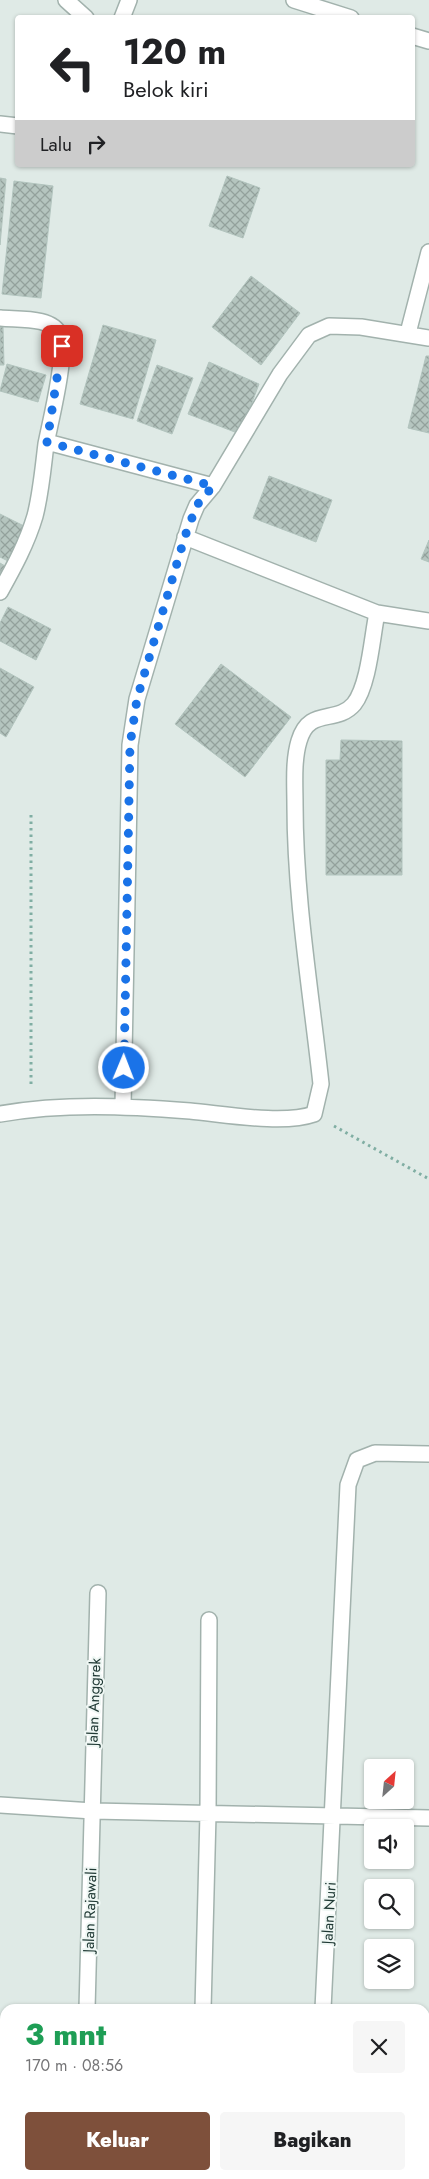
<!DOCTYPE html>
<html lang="id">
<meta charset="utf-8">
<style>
body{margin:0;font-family:Jost,sans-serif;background:#f6f6f6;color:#202124;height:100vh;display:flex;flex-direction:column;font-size:19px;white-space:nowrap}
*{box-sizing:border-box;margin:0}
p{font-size:16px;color:#757577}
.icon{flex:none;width:28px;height:28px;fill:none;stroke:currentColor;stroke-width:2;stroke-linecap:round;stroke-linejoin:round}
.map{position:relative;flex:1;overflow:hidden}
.panel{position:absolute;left:0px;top:2004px;width:430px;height:176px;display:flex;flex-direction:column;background:#fff;border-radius:15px 15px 0 0;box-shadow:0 1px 4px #0004}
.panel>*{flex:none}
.banner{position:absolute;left:15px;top:15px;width:400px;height:152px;border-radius:5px;box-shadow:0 1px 4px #0004;background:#fff;color:#202124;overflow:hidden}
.needle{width:32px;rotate:27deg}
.fabs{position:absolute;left:364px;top:1759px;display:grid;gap:10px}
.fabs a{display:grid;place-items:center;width:50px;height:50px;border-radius:5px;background:#fff;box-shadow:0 1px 4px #0004;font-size:25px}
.pin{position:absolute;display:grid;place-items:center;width:42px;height:42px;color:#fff;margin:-21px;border-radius:10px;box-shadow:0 2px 8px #0006}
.me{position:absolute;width:55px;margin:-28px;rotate:1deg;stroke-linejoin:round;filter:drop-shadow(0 0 4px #0008)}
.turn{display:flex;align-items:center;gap:18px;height:105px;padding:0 25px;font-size:22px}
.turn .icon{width:65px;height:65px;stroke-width:2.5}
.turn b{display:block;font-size:35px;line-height:42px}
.then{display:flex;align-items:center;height:48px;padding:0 25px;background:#0003;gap:10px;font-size:19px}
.round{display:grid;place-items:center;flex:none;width:52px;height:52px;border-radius:5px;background:#f6f6f6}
.overview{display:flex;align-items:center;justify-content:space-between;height:85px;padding:0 25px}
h1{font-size:30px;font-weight:800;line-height:38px;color:#1e9e55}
.primary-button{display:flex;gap:10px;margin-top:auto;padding:10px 25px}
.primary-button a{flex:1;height:58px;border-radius:5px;background:#7e503b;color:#fff;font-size:20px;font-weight:800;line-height:58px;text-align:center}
.primary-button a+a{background:#f6f6f6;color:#202124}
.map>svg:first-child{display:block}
.building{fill:url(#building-cross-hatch);stroke:#b2c4be}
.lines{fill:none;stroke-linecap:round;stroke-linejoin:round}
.minor-casing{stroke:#a2b2ad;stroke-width:18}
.path{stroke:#80aea3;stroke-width:3;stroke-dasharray:2.5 4;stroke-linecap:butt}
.minor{stroke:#fff;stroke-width:15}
.route{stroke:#1a73e8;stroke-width:9;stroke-dasharray:0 16.2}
.labels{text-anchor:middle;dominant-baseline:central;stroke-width:4;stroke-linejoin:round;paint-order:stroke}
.street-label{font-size:15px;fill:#203a35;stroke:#eff7f4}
</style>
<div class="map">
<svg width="429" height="2179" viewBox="0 0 429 2179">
<defs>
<pattern id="building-cross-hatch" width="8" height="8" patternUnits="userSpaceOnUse" patternTransform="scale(1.25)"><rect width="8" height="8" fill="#b5c5bf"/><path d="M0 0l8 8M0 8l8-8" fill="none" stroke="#93a19c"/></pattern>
</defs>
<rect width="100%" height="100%" fill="#dfeae6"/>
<!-- building -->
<path class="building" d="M 227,176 L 260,188 L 243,238 L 209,226 Z
M 0,178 L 6,179 L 0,245 Z
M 14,181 L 53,186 L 41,298 L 2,294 Z
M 251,276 L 300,313 L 261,365 L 212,327 Z
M 103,325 L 156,340 L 133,419 L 80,404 Z
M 0,327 L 3,327 L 4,365 L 0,365 Z
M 426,356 L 429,356 L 429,433 L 408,428 Z
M 209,362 L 259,384 L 240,434 L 188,414 Z
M 7,364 L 46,375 L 38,402 L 0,391 Z
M 157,365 L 193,378 L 172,434 L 137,421 Z
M 269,476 L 332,500 L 316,542 L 253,518 Z
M 0,514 L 26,527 L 8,561 L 0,557 Z
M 429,540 L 429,562 L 421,559 Z
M 0,563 L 5,566 L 0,578 Z
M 8,607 L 51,629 L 36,660 L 0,641 L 0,623 Z
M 221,664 L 291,717 L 245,777 L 175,724 Z
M 0,668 L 34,687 L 6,737 L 0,733 Z
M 341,740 L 402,741 L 402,875 L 326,875 L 326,760 L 340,760 Z"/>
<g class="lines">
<!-- minor casing -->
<g class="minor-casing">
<path id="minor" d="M 66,0 L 86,18
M 294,0 L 351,18
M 122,18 L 129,0
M 412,36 L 429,41
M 0,124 L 18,126
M 0,318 C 17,320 52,316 60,335 C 68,352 50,423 46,444 C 43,468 41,493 35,516 C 27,543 14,567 0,592
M 408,333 L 429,252
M 47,442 L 213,486
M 377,613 L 429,621
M 123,1106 L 130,745 L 137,699 L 191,519 L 197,505 L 213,486 L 280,374 L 309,335 L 329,326 L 361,327 L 429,338
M 0,1114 C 63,1103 126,1106 190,1111 C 224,1114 283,1125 314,1114 L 321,1084 C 311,992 295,898 295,805 C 295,785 293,761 299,741 C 309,706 336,725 354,704 C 369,685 372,637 377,613 L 185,537
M 0,1805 L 93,1811 L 429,1818
M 87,2009 L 98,1593
M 203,2009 L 208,1814 L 209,1620
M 323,2009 L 348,1485 L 357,1460 L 375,1453 L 429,1454
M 428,2146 L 429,2136
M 138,2175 L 138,2179
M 279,2179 L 279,2177"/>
</g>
<!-- path -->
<path class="path" d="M 31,1084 L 31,815
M 334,1126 L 429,1179"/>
<!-- minor -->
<use href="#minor" class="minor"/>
</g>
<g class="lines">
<!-- route -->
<path class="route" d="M 62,346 L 47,442 L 213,486 L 197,505 L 185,536 L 137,699 L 130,745 L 124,1068"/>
</g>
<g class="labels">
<!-- street labels -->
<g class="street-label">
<text transform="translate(94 1702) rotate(-88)">Jalan Anggrek</text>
<text transform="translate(90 1910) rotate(-88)">Jalan Rajawali</text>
<text transform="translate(329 1913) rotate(-87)">Jalan Nuri</text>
</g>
</g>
</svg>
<div class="fabs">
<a><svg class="needle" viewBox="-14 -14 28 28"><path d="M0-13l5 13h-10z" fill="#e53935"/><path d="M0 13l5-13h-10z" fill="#757577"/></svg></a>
<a><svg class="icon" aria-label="sound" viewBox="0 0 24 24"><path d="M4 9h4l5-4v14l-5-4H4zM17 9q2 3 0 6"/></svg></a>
<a><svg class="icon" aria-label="search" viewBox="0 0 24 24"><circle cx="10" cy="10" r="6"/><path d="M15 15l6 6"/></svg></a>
<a><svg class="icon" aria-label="layers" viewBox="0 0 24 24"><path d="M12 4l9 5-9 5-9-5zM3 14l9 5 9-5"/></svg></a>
</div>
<div class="pin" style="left:62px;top:346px;background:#d93025"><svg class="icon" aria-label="arrive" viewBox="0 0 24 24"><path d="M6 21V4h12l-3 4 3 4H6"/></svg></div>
<svg class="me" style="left:124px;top:1068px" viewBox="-20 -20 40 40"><circle r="17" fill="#1a73e8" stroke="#fff" stroke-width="3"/><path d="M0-11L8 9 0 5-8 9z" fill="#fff"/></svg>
<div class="banner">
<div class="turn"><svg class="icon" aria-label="left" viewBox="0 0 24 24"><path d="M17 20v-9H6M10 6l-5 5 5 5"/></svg><div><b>120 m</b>Belok kiri</div></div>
<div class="then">Lalu<svg class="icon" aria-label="right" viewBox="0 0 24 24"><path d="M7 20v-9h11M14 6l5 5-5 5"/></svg></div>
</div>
<section class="panel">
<div class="overview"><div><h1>3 mnt</h1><p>170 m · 08:56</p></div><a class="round"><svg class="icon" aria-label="close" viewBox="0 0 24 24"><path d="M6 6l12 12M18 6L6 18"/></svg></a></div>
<div class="primary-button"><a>Keluar</a><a>Bagikan</a></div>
</section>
</div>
